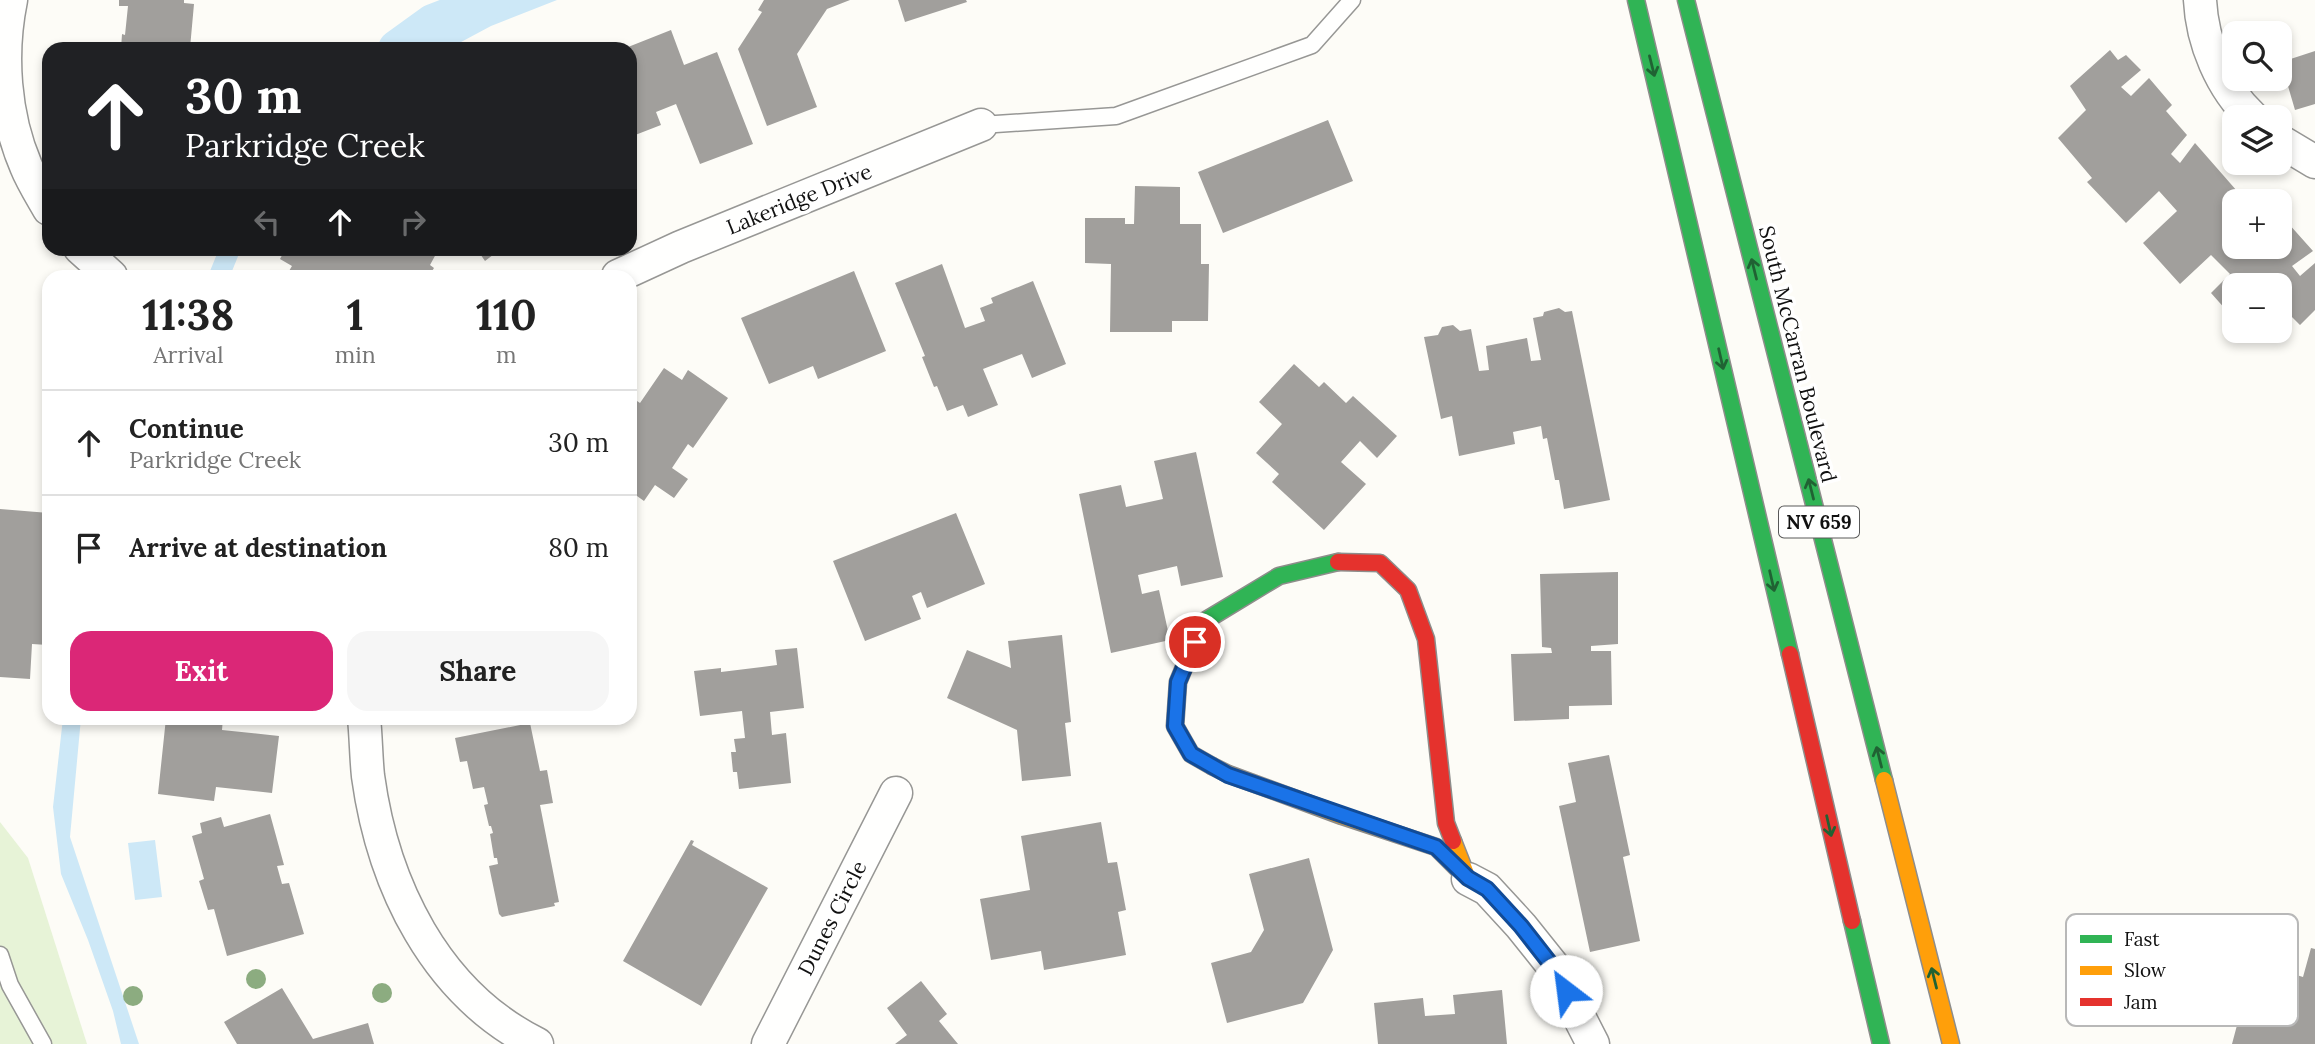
<!DOCTYPE html>
<meta charset="utf-8">
<style>
body{margin:0;font-family:Lora,serif;background:#f6f6f6;color:#222;height:100vh;display:flex;flex-direction:column;font-size:26px;white-space:nowrap}
*{box-sizing:border-box;margin:0}
p{font-size:23px;color:#767676}
.icon{flex:none;width:38px;height:38px;fill:none;stroke:currentColor;stroke-width:2;stroke-linecap:round;stroke-linejoin:round}
.map{position:relative;flex:1;overflow:hidden}
.side{position:absolute;left:42px;top:270px;width:595px;height:455px;display:flex;flex-direction:column;background:#fff;border-radius:21px;box-shadow:0 4px 10px #0003}
.side>*{flex:none}
.top-card{position:absolute;left:42px;top:42px;width:595px;height:214px;border-radius:21px;box-shadow:0 4px 10px #0003;background:#202124;color:#fff;overflow:hidden}
.controls{position:absolute;left:2222px;top:21px;display:grid;gap:14px}
.controls a{display:grid;place-items:center;width:70px;height:70px;border-radius:14px;background:#fff;box-shadow:0 4px 10px #0003;font-size:35px}
.pin{position:absolute;display:grid;place-items:center;width:60px;height:60px;color:#fff;margin:-30px;border:4px solid #fff;border-radius:50%;box-shadow:0 2px 7px #0007}
.me{position:absolute;width:77px;margin:-38px;rotate:330deg;stroke-linejoin:round;filter:drop-shadow(0 0 5px #0008)}
.turn{display:flex;align-items:center;gap:24px;height:147px;padding:0 28px;font-size:32px}
.turn .icon{width:91px;height:91px;stroke-width:2.5}
.turn b{display:block;font-size:49px;line-height:60px}
.lanes{display:flex;align-items:center;height:66px;padding:0 28px;background:#0003;justify-content:center;gap:35px;direction:ltr}
.lanes .off{opacity:.35}
.eta{display:flex;justify-content:space-evenly;align-items:center;height:119px;text-align:center}
.eta b{font-size:42px;font-weight:800;line-height:49px}
.cta{display:flex;gap:14px;margin-top:auto;padding:14px 28px}
.cta a{flex:1;height:80px;border-radius:21px;background:#db2777;color:#fff;font-size:28px;font-weight:800;line-height:80px;text-align:center}
.cta a+a{background:#f6f6f6;color:#222}
ul{padding:0;list-style:none}
li{display:flex;align-items:center;gap:21px;height:105px;padding:0 28px;border-top:2px solid #e0e0e0}
li div{flex:1}
li b{display:block;font-size:26px}
li em{font-style:normal}
.map>svg:first-child{display:block}
.green{fill:#e7f3d7}
.water{fill:#cde8f7}
.lines{fill:none;stroke-linecap:round;stroke-linejoin:round}
.canal{stroke:#cde8f7;stroke-width:38}
.building{fill:#a19f9c}
.lane-casing{stroke:#979795;stroke-width:19}
.street-casing{stroke:#979795;stroke-width:35}
.fast-casing{stroke:#8e8d8b;stroke-width:19}
.slow-casing{stroke:#8e8d8b;stroke-width:19}
.jam-casing{stroke:#8e8d8b;stroke-width:19}
.lane{stroke:#fffffe;stroke-width:16}
.street{stroke:#fffffe;stroke-width:32}
.fast{stroke:#30b455;stroke-width:16}
.slow{stroke:#ff9f0a;stroke-width:16}
.jam{stroke:#e5322d;stroke-width:16}
.tree{fill:#8cac80}
.oneway{stroke:#206233}
.route-casing{stroke:#114b97;stroke-width:18}
.route{stroke:#1a73e8;stroke-width:12}
.labels{text-anchor:middle;dominant-baseline:central;stroke-width:7;stroke-linejoin:round;paint-order:stroke}
.shield{fill:#fff;stroke:#585858;stroke-width:2}
.shield-label{font-size:19px;font-weight:bold;fill:#111}
.street-label{font-size:21px;fill:#111;stroke:#fff}
.key{fill:#fff;stroke:#b8b8b8;stroke-width:2}
.key-label{font-size:19px;fill:#111}
</style>
<div class="map">
<svg width="2315" height="1044" viewBox="0 0 2315 1044">
<rect width="100%" height="100%" fill="#fdfcf7"/>
<!-- green -->
<path class="green" d="M 0,822 L 28,858 L 87,1044 L 0,1044 Z"/>
<!-- water -->
<path class="water" d="M 446,0 L 557,0 L 491,26 L 448,49 L 396,49 L 411,40 L 427,8 Z
M 219,249 L 241,249 L 230,276 L 208,276 Z
M 63,718 L 81,718 L 70,837 L 139,1044 L 121,1044 L 113,1011 L 88,940 L 61,874 L 53,807 Z
M 155,840 L 162,897 L 135,900 L 128,843 Z"/>
<g class="lines">
<!-- canal -->
<path class="canal" d="M 397,49 L 433,23 L 492,0"/>
</g>
<!-- building -->
<path class="building" d="M 119,0 L 184,0 L 184,3 L 194,4 L 190,48 L 121,49 L 122,34 L 125,35 L 128,6 L 119,6 Z
M 764,0 L 850,0 L 827,9 L 797,54 L 817,107 L 767,126 L 738,49 L 762,12 L 758,10 Z
M 898,0 L 966,0 L 967,2 L 905,22 Z
M 671,30 L 684,65 L 717,52 L 753,144 L 700,164 L 676,104 L 656,112 L 661,125 L 630,137 L 630,49 L 623,49 Z
M 2110,50 L 2118,60 L 2126,55 L 2141,70 L 2121,87 L 2131,96 L 2149,78 L 2172,105 L 2166,111 L 2187,135 L 2171,154 L 2180,163 L 2195,143 L 2244,199 L 2235,201 L 2235,207 L 2225,215 L 2233,225 L 2235,223 L 2235,247 L 2280,247 L 2280,230 L 2288,223 L 2313,251 L 2292,266 L 2300,276 L 2315,263 L 2315,310 L 2300,325 L 2280,305 L 2280,285 L 2235,285 L 2235,320 L 2211,293 L 2230,274 L 2211,255 L 2180,284 L 2143,243 L 2177,211 L 2159,191 L 2126,223 L 2087,182 L 2092,178 L 2058,138 L 2086,110 L 2070,86 Z
M 2315,51 L 2315,104 L 2295,110 L 2281,62 Z
M 1328,120 L 1353,181 L 1223,233 L 1198,172 Z
M 1135,186 L 1180,187 L 1180,224 L 1201,224 L 1201,264 L 1209,264 L 1208,321 L 1172,321 L 1172,332 L 1110,332 L 1111,264 L 1085,263 L 1085,218 L 1125,218 L 1125,224 L 1134,224 Z
M 286,248 L 411,248 L 417,252 L 419,248 L 426,248 L 436,254 L 430,265 L 434,268 L 429,276 L 286,276 L 292,266 L 280,259 Z
M 476,248 L 502,248 L 485,261 Z
M 942,264 L 965,328 L 985,321 L 980,308 L 993,303 L 991,298 L 1033,281 L 1066,364 L 1032,378 L 1022,354 L 983,369 L 998,405 L 968,417 L 963,405 L 947,411 L 937,386 L 934,387 L 922,357 L 925,356 L 895,283 Z
M 854,271 L 886,351 L 818,379 L 813,366 L 769,384 L 741,318 Z
M 1559,308 L 1565,312 L 1572,311 L 1610,500 L 1564,509 L 1559,480 L 1555,480 L 1547,438 L 1543,439 L 1541,426 L 1513,432 L 1515,444 L 1459,456 L 1452,416 L 1441,419 L 1424,337 L 1438,335 L 1442,327 L 1453,325 L 1460,331 L 1471,329 L 1479,371 L 1489,370 L 1486,346 L 1527,338 L 1531,361 L 1541,360 L 1533,318 L 1543,316 L 1544,312 Z
M 1294,364 L 1319,387 L 1324,382 L 1346,403 L 1353,396 L 1397,436 L 1377,458 L 1360,441 L 1341,462 L 1366,484 L 1324,530 L 1272,482 L 1279,474 L 1256,453 L 1282,424 L 1259,402 Z
M 664,368 L 682,380 L 688,370 L 728,398 L 693,448 L 688,444 L 672,468 L 688,479 L 674,498 L 655,485 L 644,501 L 630,491 L 630,405 L 634,399 L 640,403 Z
M 1196,452 L 1223,577 L 1181,586 L 1177,566 L 1138,575 L 1142,594 L 1159,590 L 1170,640 L 1111,653 L 1079,494 L 1121,485 L 1126,507 L 1163,499 L 1154,461 Z
M 0,509 L 49,513 L 48,645 L 32,644 L 30,679 L 0,677 Z
M 956,513 L 985,584 L 927,608 L 921,592 L 912,596 L 921,619 L 865,641 L 833,561 Z
M 1618,572 L 1618,644 L 1591,646 L 1591,651 L 1611,651 L 1612,705 L 1569,706 L 1569,719 L 1514,721 L 1511,654 L 1552,653 L 1551,648 L 1542,647 L 1540,574 Z
M 1062,635 L 1071,722 L 1065,723 L 1071,776 L 1022,781 L 1017,730 L 947,698 L 967,650 L 1011,668 L 1008,641 Z
M 797,648 L 804,708 L 770,712 L 772,735 L 786,733 L 791,783 L 739,789 L 737,772 L 733,772 L 731,752 L 736,752 L 734,739 L 745,738 L 742,711 L 700,716 L 694,671 L 721,668 L 721,672 L 777,665 L 775,650 Z
M 166,718 L 223,718 L 222,730 L 279,736 L 272,793 L 216,787 L 214,801 L 158,794 Z
M 530,723 L 540,771 L 547,770 L 553,803 L 540,805 L 559,902 L 554,903 L 555,906 L 502,917 L 499,914 L 489,866 L 498,864 L 497,858 L 494,858 L 490,834 L 493,833 L 491,826 L 489,826 L 484,805 L 488,804 L 484,787 L 473,789 L 467,761 L 460,762 L 455,738 Z
M 1609,755 L 1630,855 L 1623,857 L 1640,941 L 1590,952 L 1559,806 L 1576,802 L 1568,763 Z
M 270,814 L 284,865 L 277,866 L 282,884 L 289,883 L 304,934 L 227,956 L 214,909 L 208,910 L 199,881 L 204,879 L 192,836 L 202,833 L 200,823 L 221,817 L 224,827 Z
M 1101,822 L 1108,863 L 1117,862 L 1126,910 L 1118,912 L 1126,955 L 1044,970 L 1041,951 L 991,960 L 980,899 L 1030,890 L 1021,836 Z
M 691,840 L 694,841 L 692,845 L 768,888 L 701,1006 L 623,961 Z
M 1309,858 L 1333,950 L 1303,1003 L 1227,1023 L 1211,963 L 1251,952 L 1264,930 L 1249,874 Z
M 2311,948 L 2315,949 L 2315,1044 L 2232,1044 L 2240,1014 L 2251,1017 L 2264,965 L 2303,977 Z
M 921,981 L 947,1014 L 939,1021 L 958,1044 L 895,1044 L 907,1035 L 887,1008 Z
M 282,988 L 313,1039 L 368,1023 L 374,1044 L 237,1044 L 224,1022 Z
M 1502,990 L 1507,1044 L 1378,1044 L 1374,1003 L 1423,998 L 1425,1016 L 1455,1014 L 1453,995 Z"/>
<g class="lines">
<!-- lane casing -->
<g class="lane-casing">
<path id="lane" d="M 981,125 L 1116,116 L 1312,45 L 1352,0
M 0,955 L 10,985 L 43,1044"/>
</g>
<!-- street casing -->
<g class="street-casing">
<path id="street" d="M 11,0 C 0,54 4,115 26,166 C 32,181 41,195 49,209
M 2200,0 C 2202,42 2221,88 2252,117
M 2280,141 L 2315,162
M 80,248 L 111,276
M 618,276 L 681,247 L 981,125
M 364,718 C 366,737 366,757 368,776 C 383,885 435,993 537,1044
M 1468,879 L 1487,889 L 1521,926 L 1553,966 L 1593,1044
M 768,1044 L 896,793"/>
</g>
<!-- fast casing -->
<g class="fast-casing">
<path id="fast" d="M 1636,0 L 1790,654
M 1686,0 L 1884,780
M 1212,766 L 1191,754 L 1175,726 L 1178,682 L 1203,622 L 1279,576 L 1338,562
M 1852,921 L 1881,1044"/>
</g>
<!-- slow casing -->
<g class="slow-casing">
<path id="slow" d="M 1212,766 L 1228,774 L 1342,816 L 1436,847 L 1468,879 L 1453,841
M 1884,780 L 1951,1044"/>
</g>
<!-- jam casing -->
<g class="jam-casing">
<path id="jam" d="M 1338,562 L 1380,563 L 1408,590 L 1426,639 L 1446,823 L 1453,841
M 1790,654 L 1852,921"/>
</g>
<!-- lane -->
<use href="#lane" class="lane"/>
<!-- street -->
<use href="#street" class="street"/>
<!-- fast -->
<use href="#fast" class="fast"/>
<!-- slow -->
<use href="#slow" class="slow"/>
<!-- jam -->
<use href="#jam" class="jam"/>
</g>
<!-- trees -->
<g class="tree">
<circle cx="256" cy="979" r="10"/>
<circle cx="382" cy="993" r="10"/>
<circle cx="133" cy="996" r="10"/>
</g>
<!-- one-way arrows -->
<defs><path id="oneway-shaft" d="M-6 0H5M1.5-3L5.5 0L1.5 3" fill="none" stroke-width="1.6" stroke-linecap="round" stroke-linejoin="round" transform="scale(1.75)"/></defs>
<g class="oneway">
<use href="#oneway-shaft" transform="translate(1652 66) rotate(76)"/>
<use href="#oneway-shaft" transform="translate(1754 269) rotate(-104)"/>
<use href="#oneway-shaft" transform="translate(1721 359) rotate(77)"/>
<use href="#oneway-shaft" transform="translate(1811 489) rotate(-104)"/>
<use href="#oneway-shaft" transform="translate(1772 581) rotate(77)"/>
<use href="#oneway-shaft" transform="translate(1879 757) rotate(-104)"/>
<use href="#oneway-shaft" transform="translate(1829 826) rotate(77)"/>
<use href="#oneway-shaft" transform="translate(1934 978) rotate(-104)"/>
</g>
<g class="lines">
<!-- route casing -->
<g class="route-casing">
<path id="route" d="M 1195,642 L 1178,682 L 1175,726 L 1191,754 L 1228,775 L 1436,847 L 1468,878 L 1487,889 L 1521,926 L 1553,967 L 1566,991"/>
</g>
<!-- route -->
<use href="#route" class="route"/>
</g>
<g class="labels">
<!-- shield labels -->
<rect class="shield" x="1779" y="506.5" width="80" height="31" rx="5"/>
<g class="shield-label">
<text x="1819" y="522">NV 659</text>
</g>
<!-- street labels -->
<g class="street-label">
<text transform="translate(799 199) rotate(-22)">Lakeridge Drive</text>
<text transform="translate(1798 354) rotate(76)">South McCarran Boulevard</text>
<text transform="translate(832 918) rotate(-63)">Dunes Circle</text>
</g>
</g>
<!-- legend -->
<rect x="2066" y="914" width="232" height="112" rx="10" class="key"/>
<rect x="2080" y="935" width="32" height="8" fill="#30b455"/>
<rect x="2080" y="966" width="32" height="9" fill="#ff9f0a"/>
<rect x="2080" y="998" width="32" height="8" fill="#e5322d"/>
<g class="key-label">
<text x="2124" y="946">Fast</text>
<text x="2124" y="977">Slow</text>
<text x="2124" y="1009">Jam</text>
</g>
</svg>
<div class="controls">
<a><svg class="icon" aria-label="search" viewBox="0 0 24 24"><circle cx="10" cy="10" r="6"/><path d="M15 15l6 6"/></svg></a>
<a><svg class="icon" aria-label="layers" viewBox="0 0 24 24"><path d="M12 4l9 5-9 5-9-5zM3 14l9 5 9-5"/></svg></a>
<a>+</a>
<a>−</a>
</div>
<div class="pin" style="left:1195px;top:642px;background:#d93025"><svg class="icon" aria-label="arrive" viewBox="0 0 24 24"><path d="M6 21V4h12l-3 4 3 4H6"/></svg></div>
<svg class="me" style="left:1566px;top:991px" viewBox="-20 -20 40 40"><circle r="19" fill="#fff"/><path d="M0-13L10 11 0 6-10 11z" fill="#1a73e8"/></svg>
<div class="top-card">
<div class="turn"><svg class="icon" aria-label="ahead" viewBox="0 0 24 24"><path d="M12 20V5M6 11l6-6 6 6"/></svg><div><b>30 m</b>Parkridge Creek</div></div>
<div class="lanes"><svg class="icon off" aria-label="left" viewBox="0 0 24 24"><path d="M17 20v-9H6M10 6l-5 5 5 5"/></svg><svg class="icon" aria-label="ahead" viewBox="0 0 24 24"><path d="M12 20V5M6 11l6-6 6 6"/></svg><svg class="icon off" aria-label="right" viewBox="0 0 24 24"><path d="M7 20v-9h11M14 6l5 5-5 5"/></svg></div>
</div>
<section class="side">
<div class="eta">
<div><b>11:38</b><p>Arrival</p></div>
<div><b>1</b><p>min</p></div>
<div><b>110</b><p>m</p></div>
</div>
<ul>
<li><svg class="icon" aria-label="ahead" viewBox="0 0 24 24"><path d="M12 20V5M6 11l6-6 6 6"/></svg><div><b>Continue</b><p>Parkridge Creek</p></div><em>30 m</em></li>
<li><svg class="icon" aria-label="arrive" viewBox="0 0 24 24"><path d="M6 21V4h12l-3 4 3 4H6"/></svg><div><b>Arrive at destination</b></div><em>80 m</em></li>
</ul>
<div class="cta"><a>Exit</a><a>Share</a></div>
</section>
</div>
